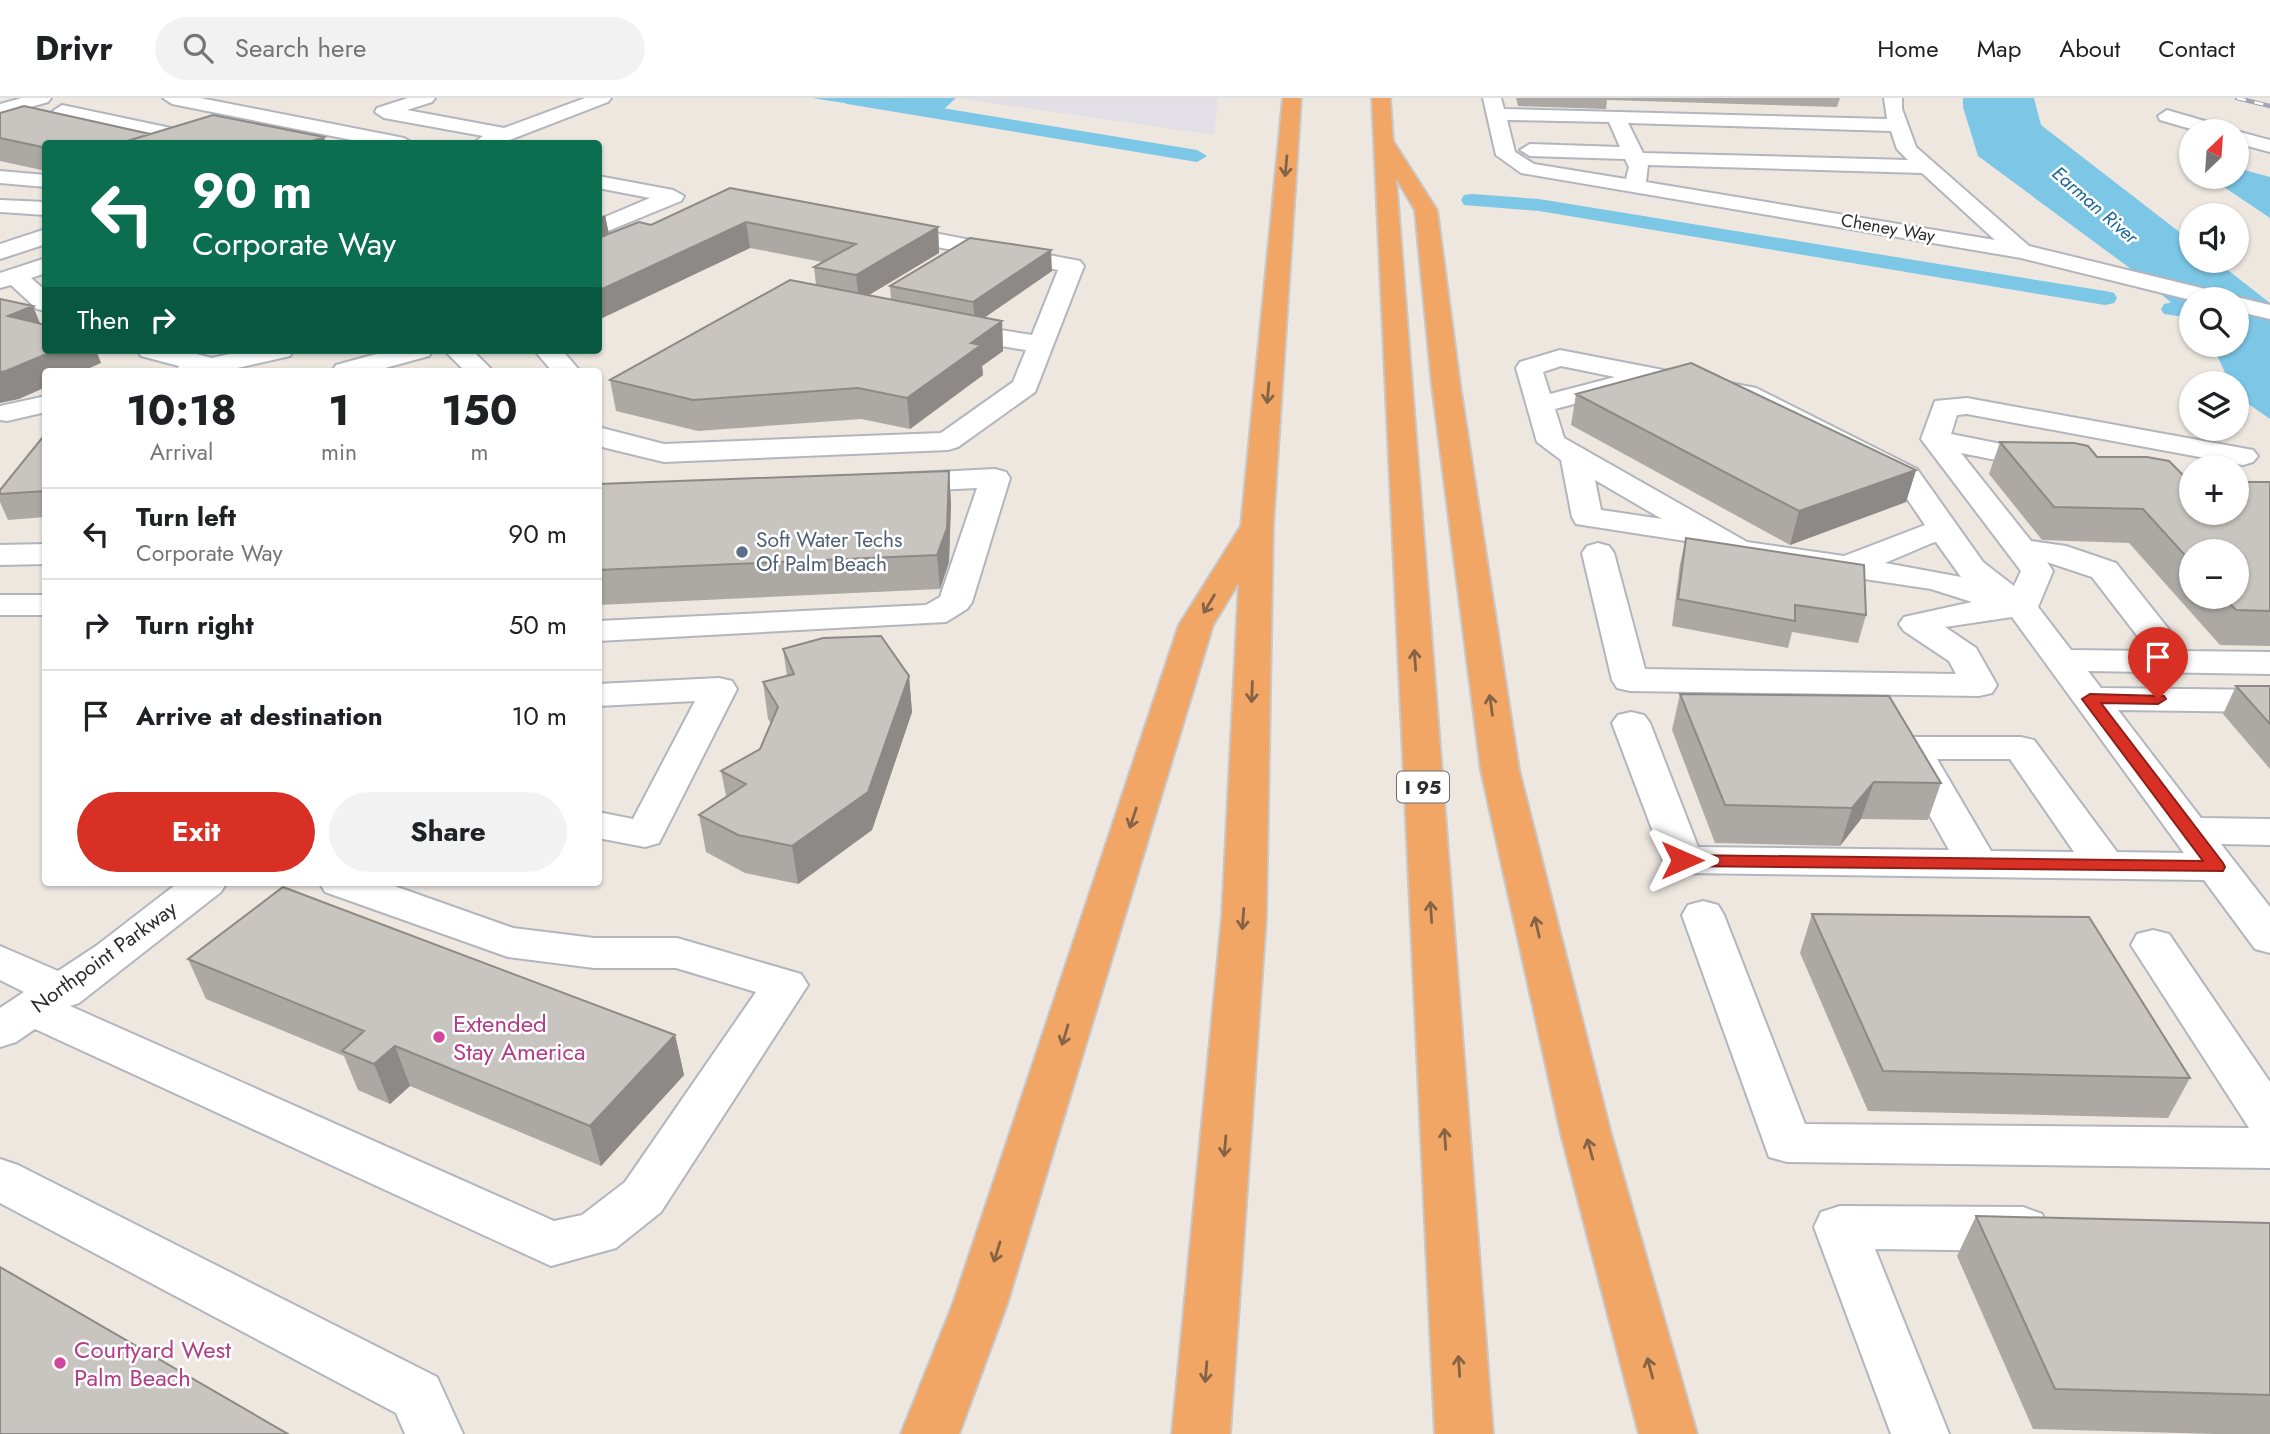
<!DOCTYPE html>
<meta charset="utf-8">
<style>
body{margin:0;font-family:Jost,sans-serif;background:#f2f2f2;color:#202124;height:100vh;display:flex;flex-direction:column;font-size:26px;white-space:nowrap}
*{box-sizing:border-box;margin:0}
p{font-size:23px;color:#757577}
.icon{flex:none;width:38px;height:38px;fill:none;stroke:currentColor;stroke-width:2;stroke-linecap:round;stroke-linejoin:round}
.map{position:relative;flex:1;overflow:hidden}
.sheet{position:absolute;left:42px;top:270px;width:560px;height:518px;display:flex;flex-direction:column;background:#fff;border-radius:7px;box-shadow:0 2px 5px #0004}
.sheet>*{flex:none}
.top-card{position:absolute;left:42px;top:42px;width:560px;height:214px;border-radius:7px;box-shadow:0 2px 5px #0004;background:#0b6e4f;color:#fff;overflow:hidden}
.needle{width:46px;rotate:25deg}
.fabs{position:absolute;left:2179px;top:21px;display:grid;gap:14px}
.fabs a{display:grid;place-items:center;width:70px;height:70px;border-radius:50%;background:#fff;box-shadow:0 2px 5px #0004;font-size:35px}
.pin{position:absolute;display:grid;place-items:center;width:60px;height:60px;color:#fff;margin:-72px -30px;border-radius:50% 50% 50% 0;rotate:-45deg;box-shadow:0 0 7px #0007}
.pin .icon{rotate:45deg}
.me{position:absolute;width:77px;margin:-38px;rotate:90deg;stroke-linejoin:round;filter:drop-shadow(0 0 5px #0008)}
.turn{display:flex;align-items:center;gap:24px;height:147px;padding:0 35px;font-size:32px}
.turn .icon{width:91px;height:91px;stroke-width:2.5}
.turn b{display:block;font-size:49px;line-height:60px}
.then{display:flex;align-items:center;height:66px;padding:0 35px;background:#0003;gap:14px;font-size:26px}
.eta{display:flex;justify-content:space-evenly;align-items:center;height:119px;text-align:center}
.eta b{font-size:42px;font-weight:700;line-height:49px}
.primary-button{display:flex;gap:14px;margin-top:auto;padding:14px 35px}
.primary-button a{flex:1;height:80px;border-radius:42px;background:#d93025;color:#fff;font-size:28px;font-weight:700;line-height:80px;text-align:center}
.primary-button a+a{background:#f2f2f2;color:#202124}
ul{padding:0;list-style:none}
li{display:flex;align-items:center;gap:21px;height:91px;padding:0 35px;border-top:2px solid #e0e0e0}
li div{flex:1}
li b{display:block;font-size:26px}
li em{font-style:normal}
header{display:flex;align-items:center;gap:42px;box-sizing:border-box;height:98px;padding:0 35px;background:#fff;border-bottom:2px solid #e0e0e0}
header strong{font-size:33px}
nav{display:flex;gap:38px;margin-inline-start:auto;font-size:24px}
.search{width:490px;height:63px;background:#f2f2f2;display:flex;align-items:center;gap:18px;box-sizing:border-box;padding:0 24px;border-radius:38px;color:#757577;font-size:26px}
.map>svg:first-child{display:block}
.industrial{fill:#e2e0e6}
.water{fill:#7cc6e6}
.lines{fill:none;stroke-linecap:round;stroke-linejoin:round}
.canal{fill:#7cc6e6;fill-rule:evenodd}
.minor-casing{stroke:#b3b5be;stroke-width:4}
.highway-casing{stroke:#c8c8c8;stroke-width:4}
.minor{fill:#fff;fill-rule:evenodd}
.highway{fill:#f2a666;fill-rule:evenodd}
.rail-casing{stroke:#a3a5b5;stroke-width:4.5}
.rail{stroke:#fff;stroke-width:2.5;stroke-dasharray:9;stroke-linecap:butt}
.wall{fill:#aca9a4;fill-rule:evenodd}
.shaded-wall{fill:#8c8986}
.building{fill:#c8c4bf;stroke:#8c8986;stroke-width:2}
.oneway{stroke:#856346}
.route{fill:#d93025;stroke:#8d1f18;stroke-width:2}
.service-dot{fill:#5c6f8a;stroke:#fff;stroke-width:2.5}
.hotel-dot{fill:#d1479c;stroke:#fff;stroke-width:2.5}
.labels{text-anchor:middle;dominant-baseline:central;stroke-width:5;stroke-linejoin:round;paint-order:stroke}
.far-street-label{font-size:18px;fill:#2c2c2c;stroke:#fff}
.far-water-label{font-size:19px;font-style:italic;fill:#196694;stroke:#fff}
.shield{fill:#fff;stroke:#6b6b6b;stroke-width:2}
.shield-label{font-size:19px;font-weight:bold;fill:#2c2c2c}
.service-label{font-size:21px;fill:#4e5e75;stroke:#fff;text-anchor:start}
.street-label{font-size:21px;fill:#2c2c2c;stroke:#fff}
.near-hotel-label{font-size:24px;fill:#b23c85;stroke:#fff;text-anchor:start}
</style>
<header>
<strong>Drivr</strong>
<div class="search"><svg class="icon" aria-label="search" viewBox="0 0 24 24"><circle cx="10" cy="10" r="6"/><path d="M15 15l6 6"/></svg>Search here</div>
<nav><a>Home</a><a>Map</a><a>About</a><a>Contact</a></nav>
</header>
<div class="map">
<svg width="2270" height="1336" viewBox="0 0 2270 1336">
<rect width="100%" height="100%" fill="#ede7e0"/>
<!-- industrial -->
<path class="industrial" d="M 956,0 L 1218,0 L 1214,37 Z"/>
<!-- water -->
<path class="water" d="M 812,0 L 956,0 L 935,19 Z
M 1963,0 L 2034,0 L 2041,27 L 2191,143 L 2191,163 L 2216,163 L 2270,205 L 2270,321 L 2237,298 L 2236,285 L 2230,285 L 2212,247 L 2236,247 L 2236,201 L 2191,201 L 2191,221 L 2131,171 L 1978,58 L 1963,9 Z
M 2237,70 L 2270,79 L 2270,120 L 2209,79 L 2236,79 Z"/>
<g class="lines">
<!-- canal -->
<path class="canal" d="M 838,0 L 881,0 L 1197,52 L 1207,58 L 1197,64 L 847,6 Z
M 1472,96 L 1539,101 L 2105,193 L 2114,195 L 2117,200 L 2114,205 L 2105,207 L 1539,113 L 1464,107 L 1461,102 L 1464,97 Z
M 2173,204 L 2191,206 L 2191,220 L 2164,216 L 2161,211 L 2164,206 Z"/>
<!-- minor casing -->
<g class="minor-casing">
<path id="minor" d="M 22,0 L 51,0 L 48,4 L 0,18 L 0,6 Z
M 163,0 L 200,0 L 404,40 L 414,46 L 372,46 L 172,6 Z
M 408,0 L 435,0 L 432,4 L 407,12 L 504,30 L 585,0 L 611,0 L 608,4 L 499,46 L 472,46 L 483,38 L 384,20 L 375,14 L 377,10 Z
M 1483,0 L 1501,0 L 1504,11 L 1887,21 L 1884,0 L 1902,0 L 1902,11 L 1916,49 L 2029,148 L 2226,196 L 2229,200 L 2236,199 L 2270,207 L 2270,221 L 2236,213 L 2236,201 L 2191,202 L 2021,160 L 1521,75 L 1496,57 ZM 1507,22 L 1609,24 L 1620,49 L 1530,46 L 1520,52 L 1530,58 L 1625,61 L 1629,69 L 1626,81 L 1534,66 L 1515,54 ZM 1628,25 L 1891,33 L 1897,51 L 1908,62 L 1643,55 ZM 1648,67 L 1922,75 L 1995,142 L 1646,84 Z
M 62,7 L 185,33 L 210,26 L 220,32 L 217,36 L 185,45 L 55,17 L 53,13 Z
M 2167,12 L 2225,29 L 2228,33 L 2198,33 L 2160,22 L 2158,18 Z
M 2236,33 L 2270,42 L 2270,54 L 2236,45 Z
M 0,73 L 46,77 L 46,89 L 0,85 Z
M 598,78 L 673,92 L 684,98 L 681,103 L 598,137 L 598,122 L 650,100 L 598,90 Z
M 0,102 L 46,104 L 46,117 L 0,114 Z
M 887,126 L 1080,163 L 1084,168 L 1035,294 L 958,349 L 948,352 L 664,364 L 598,348 L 598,329 L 664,346 L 941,335 L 1013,284 L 1026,252 L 950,240 L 941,237 L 937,232 L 941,227 L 950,224 L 1032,237 L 1058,172 L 879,138 L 876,133 Z
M 46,131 L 46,146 L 0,161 L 0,146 Z
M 46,160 L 46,175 L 31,180 L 46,193 L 46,213 L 37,211 L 11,187 L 0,190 L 0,175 Z
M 137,252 L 181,252 L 212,260 L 247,252 L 294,252 L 290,258 L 224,273 L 176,273 L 179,268 L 141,258 Z
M 391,252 L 433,252 L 429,258 L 374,273 L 332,273 L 336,267 Z
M 444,252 L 472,252 L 493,273 L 465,273 Z
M 534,252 L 562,252 L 580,273 L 552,273 Z
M 1560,252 L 1756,290 L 1917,371 L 1983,464 L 2014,488 L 2021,473 L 1921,341 L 1935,303 L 1967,300 L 2253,352 L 2258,358 L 2253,364 L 2243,367 L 1967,316 L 1957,317 L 1951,336 L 2057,357 L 2062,363 L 2057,369 L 2047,372 L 1961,355 L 2031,443 L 2066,448 L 2116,465 L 2186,553 L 2270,554 L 2270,576 L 2088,573 L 2101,590 L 2270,592 L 2270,614 L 2118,612 L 2201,720 L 2270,721 L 2270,747 L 2221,746 L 2270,809 L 2270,855 L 2255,851 L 2204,782 L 1682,775 L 1667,771 L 1612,625 L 1618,617 L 1631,614 L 1644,617 L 1650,625 L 1698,749 L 1949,752 L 1892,650 L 1898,642 L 1911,639 L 2021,639 L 2034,642 L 2117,754 L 2184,755 L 2012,519 L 1945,529 L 1976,550 L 1997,587 L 1992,595 L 1979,598 L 1630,593 L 1617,590 L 1612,582 L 1582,455 L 1587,448 L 1598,445 L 1609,448 L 1614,455 L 1645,571 L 1956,576 L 1949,563 L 1904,533 L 1899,526 L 1904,519 L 1972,504 L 1931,491 L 1738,462 L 1699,443 L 1692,444 L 1576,426 L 1572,419 L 1561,362 L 1537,344 L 1516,270 L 1520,264 ZM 1561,268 L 1615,279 L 1550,296 L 1543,274 ZM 1638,283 L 1738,303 L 1895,383 L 1925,427 L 1844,458 L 1747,444 L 1564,340 L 1555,311 L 1635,290 ZM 1595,382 L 1662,421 L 1601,412 ZM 1936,444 L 1961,479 L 1885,465 L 1932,445 ZM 2047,464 L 2092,479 L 2149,553 L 2071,552 L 2038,509 L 2053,473 ZM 1937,661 L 2010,661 L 2074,754 L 1991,753 Z
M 46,298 L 46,314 L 7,323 L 0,322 L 0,308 Z
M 995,371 L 1006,374 L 1010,380 L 972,504 L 967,511 L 946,524 L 598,543 L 598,523 L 926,507 L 940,499 L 977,390 L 896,394 L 885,391 L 881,385 L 885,379 L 896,376 Z
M 46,446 L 46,466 L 0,467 L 0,447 Z
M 0,497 L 46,497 L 46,517 L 0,517 Z
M 719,580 L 732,583 L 737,591 L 659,745 L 645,749 L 598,740 L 598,714 L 633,721 L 695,603 L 598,608 L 598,586 Z
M 179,784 L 227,784 L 221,794 L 79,905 L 70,908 L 554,1123 L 582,1117 L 625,1084 L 756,894 L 676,870 L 594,870 L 508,859 L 325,794 L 319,784 L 383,784 L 513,830 L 594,840 L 677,840 L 801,876 L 808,887 L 661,1114 L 616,1150 L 551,1168 L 35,931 L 16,944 L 0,949 L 0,910 L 24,894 L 0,882 L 0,848 L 58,873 L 96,848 Z
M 1703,803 L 1718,807 L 1724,817 L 1805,1026 L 2249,1030 L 2131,847 L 2137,836 L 2153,832 L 2169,836 L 2270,984 L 2270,1070 L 1787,1064 L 1769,1059 L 1682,817 L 1688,807 Z
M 0,1061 L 18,1067 L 437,1279 L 463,1336 L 405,1336 L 396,1315 L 0,1105 Z
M 1840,1108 L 2023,1109 L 2042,1116 L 2049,1131 L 2042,1146 L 2023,1153 L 1875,1151 L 1949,1336 L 1891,1336 L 1814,1129 L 1821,1114 Z"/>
</g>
<!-- highway casing -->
<g class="highway-casing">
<path id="highway" d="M 1283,0 L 1301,0 L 1273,427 L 1266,819 L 1230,1336 L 1172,1336 L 1222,819 L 1239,484 L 1213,527 L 1007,1206 L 959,1336 L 901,1336 L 953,1206 L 1179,527 L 1241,428 Z
M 1372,0 L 1390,0 L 1393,43 L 1437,112 L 1460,287 L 1519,672 L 1611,1036 L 1697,1336 L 1639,1336 L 1561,1036 L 1481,672 L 1432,287 L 1415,112 L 1396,80 L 1493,1336 L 1435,1336 Z"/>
</g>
<!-- minor -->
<use href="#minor" class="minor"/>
<!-- highway -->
<use href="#highway" class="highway"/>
<!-- rail casing -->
<g class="rail-casing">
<path id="rail" d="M 2237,0 L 2270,8"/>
</g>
<!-- rail -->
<use href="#rail" class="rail"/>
</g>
<!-- wall -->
<path class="wall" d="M 1516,0 L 1840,0 L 1837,9 L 1607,2 L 1606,11 L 1518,8 Z
M 0,15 L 150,36 L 324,39 L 326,46 L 46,46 L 46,73 L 0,63 Z
M 730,90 L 938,129 L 939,155 L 869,197 L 891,202 L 890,188 L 1052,173 L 984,220 L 1002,223 L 1003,253 L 982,268 L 983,277 L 910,331 L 861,321 L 698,333 L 616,313 L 610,282 L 816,187 L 814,169 L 822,164 L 750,150 L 598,222 L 605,117 L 609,136 L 651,127 Z
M 1576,296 L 1916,372 L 1906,404 L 1790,447 L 1571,327 Z
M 46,335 L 46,419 L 8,422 L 0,404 L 0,392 Z
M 2000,344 L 2097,359 L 2189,383 L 2270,384 L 2270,548 L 2220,547 L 2129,445 L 2042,442 L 1989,376 ZM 2191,453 L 2236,499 L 2191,499 Z
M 949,373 L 951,406 L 949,464 L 940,491 L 598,507 L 599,386 Z
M 1686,440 L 1866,517 L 1858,545 L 1792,534 L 1788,550 L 1672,528 L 1680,466 Z
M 783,551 L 909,578 L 912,614 L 872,732 L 798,786 L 745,775 L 706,754 L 699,717 L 726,698 L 721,673 L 760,651 L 771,625 L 768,621 L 763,584 L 787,578 Z
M 2236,588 L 2270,588 L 2270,671 L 2223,616 Z
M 1680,596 L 1941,685 L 1928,722 L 1861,721 L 1840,748 L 1715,745 L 1672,632 Z
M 1812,816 L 2190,980 L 2168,1020 L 1868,1013 L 1800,855 Z
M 188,861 L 675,937 L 684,977 L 601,1068 L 410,988 L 390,1006 L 358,992 L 344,958 L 206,901 Z
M 1976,1118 L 2270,1125 L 2270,1336 L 2216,1336 L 2033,1331 L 1957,1158 Z"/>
<!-- shaded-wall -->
<path class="shaded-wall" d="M 324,39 L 326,46 L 304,46 Z
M 46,48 L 46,60 L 42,49 Z
M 605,117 L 610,142 L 598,147 L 598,120 Z
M 746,124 L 750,150 L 598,222 L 598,193 Z
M 938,129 L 939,155 L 859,203 L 856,177 Z
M 1051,152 L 1052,173 L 975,226 L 973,204 Z
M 33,208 L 44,235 L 8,218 Z
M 1002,223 L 1003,253 L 982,268 L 983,277 L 910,331 L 907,300 L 971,245 Z
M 56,252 L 96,252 L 101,265 L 83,273 L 46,273 L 46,289 L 19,301 L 0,305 L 0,274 Z
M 1916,372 L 1906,404 L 1790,447 L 1799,413 Z
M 949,373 L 951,406 L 949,464 L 940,491 L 937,457 Z
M 909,578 L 912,614 L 872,732 L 798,786 L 792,748 Z
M 1874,684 L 1861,721 L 1840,748 L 1852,710 Z
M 675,937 L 684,977 L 601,1068 L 590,1028 Z
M 395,948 L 410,988 L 390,1006 L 374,966 Z"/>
<!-- building -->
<path class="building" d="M 24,8 L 150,36 L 124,44 L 213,17 L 324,39 L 304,46 L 62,46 L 58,45 L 46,46 L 46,48 L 42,49 L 0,40 L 0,15 Z
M 730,90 L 938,129 L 856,177 L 814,169 L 856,146 L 746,124 L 598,193 L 598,140 L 639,124 L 651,127 Z
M 970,140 L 1051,152 L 973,204 L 890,188 Z
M 790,182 L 1002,223 L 971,245 L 981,247 L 907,300 L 858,290 L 693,302 L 610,282 Z
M 0,201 L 33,208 L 8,218 L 46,227 L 46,252 L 56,252 L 6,273 L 0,274 Z
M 1691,265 L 1916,372 L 1799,413 L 1576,296 Z
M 46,335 L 46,393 L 0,396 L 0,392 Z
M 2000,344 L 2074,345 L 2088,348 L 2097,359 L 2147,359 L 2169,363 L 2189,383 L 2191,383 L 2191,415 L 2236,415 L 2236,384 L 2270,384 L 2270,513 L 2236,512 L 2223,499 L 2236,499 L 2236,453 L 2191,453 L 2191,464 L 2143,411 L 2054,409 Z
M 949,373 L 947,430 L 937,457 L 598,472 L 599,386 Z
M 1686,440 L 1864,467 L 1866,517 L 1795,507 L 1795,523 L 1678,501 Z
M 881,538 L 909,578 L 868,694 L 792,748 L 738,737 L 699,717 L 746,686 L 721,673 L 760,651 L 778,609 L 763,584 L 794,576 L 783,551 L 823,540 Z
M 2236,588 L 2270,588 L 2270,626 Z
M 1680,596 L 1889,598 L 1941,685 L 1874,684 L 1852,710 L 1725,707 Z
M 283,789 L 675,937 L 590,1028 L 395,948 L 374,966 L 342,953 L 364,933 L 188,861 Z
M 1812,816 L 2089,819 L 2190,980 L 1883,973 Z
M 1976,1118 L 2270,1125 L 2270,1297 L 2055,1291 Z
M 0,1169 L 288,1336 L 0,1336 Z"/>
<!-- one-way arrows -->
<defs><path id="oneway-shaft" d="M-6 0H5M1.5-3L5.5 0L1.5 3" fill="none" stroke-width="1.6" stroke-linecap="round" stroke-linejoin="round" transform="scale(1.75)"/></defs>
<g class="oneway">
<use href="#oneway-shaft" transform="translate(1286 68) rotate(95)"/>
<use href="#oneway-shaft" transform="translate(1268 295) rotate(95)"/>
<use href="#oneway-shaft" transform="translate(1209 506) rotate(121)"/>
<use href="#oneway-shaft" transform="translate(1415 562) rotate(-94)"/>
<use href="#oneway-shaft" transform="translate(1252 594) rotate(92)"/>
<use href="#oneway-shaft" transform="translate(1491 607) rotate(-98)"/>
<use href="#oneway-shaft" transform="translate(1133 720) rotate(108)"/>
<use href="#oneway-shaft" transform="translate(1431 814) rotate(-94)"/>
<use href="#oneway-shaft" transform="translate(1243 821) rotate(94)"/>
<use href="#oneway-shaft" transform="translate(1537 829) rotate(-103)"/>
<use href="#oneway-shaft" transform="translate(1065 937) rotate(107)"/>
<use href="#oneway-shaft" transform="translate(1445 1041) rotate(-94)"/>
<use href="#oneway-shaft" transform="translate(1225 1048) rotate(95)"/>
<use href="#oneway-shaft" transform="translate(1590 1051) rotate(-105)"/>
<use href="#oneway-shaft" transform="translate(997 1154) rotate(107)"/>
<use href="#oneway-shaft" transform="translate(1459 1268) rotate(-94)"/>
<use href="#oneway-shaft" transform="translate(1650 1270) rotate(-105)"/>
<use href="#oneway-shaft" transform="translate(1206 1274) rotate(95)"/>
</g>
<!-- route -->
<path class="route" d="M 2090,596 L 2164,598 L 2166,601 L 2158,606 L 2101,605 L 2223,765 L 2225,769 L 2223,773 L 1682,768 L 1674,762 L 1682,757 L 2203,763 L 2082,601 Z"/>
<!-- markers -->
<circle class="service-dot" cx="742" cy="454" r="7"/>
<g class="hotel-dot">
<circle cx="439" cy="939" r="7"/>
<circle cx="60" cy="1265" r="7"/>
</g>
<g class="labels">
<!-- far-street labels -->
<g class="far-street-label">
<text transform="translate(1888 130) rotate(10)">Cheney Way</text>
</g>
<!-- far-water labels -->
<g class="far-water-label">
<text transform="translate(2095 107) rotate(41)">Earman River</text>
</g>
<!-- shield labels -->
<rect class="shield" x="1397" y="673.5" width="52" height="31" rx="5"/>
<g class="shield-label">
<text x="1423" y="689">I 95</text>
</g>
<!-- service labels -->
<g class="service-label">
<text x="756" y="442">Soft Water Techs<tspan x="756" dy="24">Of Palm Beach</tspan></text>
</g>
<!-- street labels -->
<g class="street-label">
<text transform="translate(104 859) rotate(-36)">Northpoint Parkway</text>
</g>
<!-- near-hotel labels -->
<g class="near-hotel-label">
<text x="453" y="925">Extended<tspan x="453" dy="28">Stay America</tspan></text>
<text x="74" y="1251">Courtyard West<tspan x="74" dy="28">Palm Beach</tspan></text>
</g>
</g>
</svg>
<div class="fabs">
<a><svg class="needle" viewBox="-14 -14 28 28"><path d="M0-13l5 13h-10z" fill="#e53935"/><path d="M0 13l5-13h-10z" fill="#757577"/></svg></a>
<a><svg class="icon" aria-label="sound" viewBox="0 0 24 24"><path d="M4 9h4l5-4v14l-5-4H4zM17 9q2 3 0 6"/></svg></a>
<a><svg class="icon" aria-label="search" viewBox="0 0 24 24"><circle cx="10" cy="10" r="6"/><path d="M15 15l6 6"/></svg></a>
<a><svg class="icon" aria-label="layers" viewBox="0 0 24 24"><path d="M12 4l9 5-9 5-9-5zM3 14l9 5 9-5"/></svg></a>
<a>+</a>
<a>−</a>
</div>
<div class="pin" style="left:2158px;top:601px;background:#d93025"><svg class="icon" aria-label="arrive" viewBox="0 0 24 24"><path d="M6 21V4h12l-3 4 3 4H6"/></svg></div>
<svg class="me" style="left:1682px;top:762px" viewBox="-20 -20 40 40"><path d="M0-17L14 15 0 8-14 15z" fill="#d93025" stroke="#fff" stroke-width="4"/></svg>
<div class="top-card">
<div class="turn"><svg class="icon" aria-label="left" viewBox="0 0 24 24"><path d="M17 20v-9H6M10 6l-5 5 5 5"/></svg><div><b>90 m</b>Corporate Way</div></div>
<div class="then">Then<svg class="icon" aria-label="right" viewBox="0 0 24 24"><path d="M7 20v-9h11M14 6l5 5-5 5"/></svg></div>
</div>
<section class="sheet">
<div class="eta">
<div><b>10:18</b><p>Arrival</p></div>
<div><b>1</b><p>min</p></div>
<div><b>150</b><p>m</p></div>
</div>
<ul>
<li><svg class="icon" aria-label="left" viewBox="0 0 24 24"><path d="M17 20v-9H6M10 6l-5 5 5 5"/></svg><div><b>Turn left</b><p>Corporate Way</p></div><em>90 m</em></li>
<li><svg class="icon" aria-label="right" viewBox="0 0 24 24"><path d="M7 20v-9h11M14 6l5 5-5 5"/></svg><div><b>Turn right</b></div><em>50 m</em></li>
<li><svg class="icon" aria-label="arrive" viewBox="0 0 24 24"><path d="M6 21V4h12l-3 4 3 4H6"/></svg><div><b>Arrive at destination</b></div><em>10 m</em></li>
</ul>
<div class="primary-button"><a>Exit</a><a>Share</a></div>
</section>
</div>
